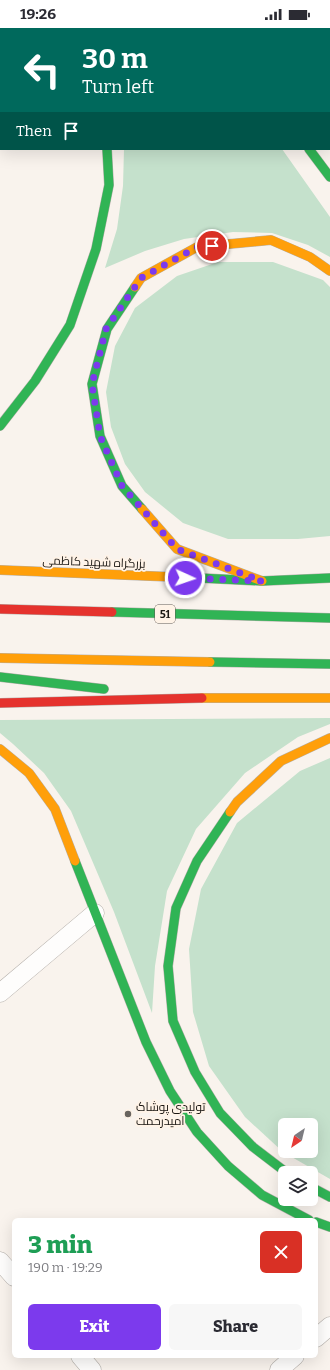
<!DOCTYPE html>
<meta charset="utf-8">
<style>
body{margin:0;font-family:Bitter,Cairo,serif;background:#f7f7f7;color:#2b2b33;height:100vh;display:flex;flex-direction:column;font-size:15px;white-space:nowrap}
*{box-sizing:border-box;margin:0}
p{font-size:13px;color:#7c7c81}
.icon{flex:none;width:22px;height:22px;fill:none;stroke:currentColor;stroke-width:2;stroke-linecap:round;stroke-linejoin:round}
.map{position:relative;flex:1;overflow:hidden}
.details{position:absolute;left:12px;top:1190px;width:306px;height:140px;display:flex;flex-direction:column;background:#fff;border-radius:6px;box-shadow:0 4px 16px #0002}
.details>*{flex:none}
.guide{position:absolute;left:0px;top:0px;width:330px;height:122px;box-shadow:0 4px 16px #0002;background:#00695c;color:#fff;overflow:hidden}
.needle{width:26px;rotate:215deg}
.fabs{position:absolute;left:278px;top:1090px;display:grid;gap:8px}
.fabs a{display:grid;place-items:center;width:40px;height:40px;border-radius:6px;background:#fff;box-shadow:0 4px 16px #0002;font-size:20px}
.pin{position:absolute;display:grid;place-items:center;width:34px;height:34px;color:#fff;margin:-17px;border:2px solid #fff;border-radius:50%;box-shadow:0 1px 4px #0007}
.me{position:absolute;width:44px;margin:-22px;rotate:93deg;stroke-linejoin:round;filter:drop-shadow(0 0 3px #0008)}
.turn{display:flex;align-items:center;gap:14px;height:84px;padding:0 16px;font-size:18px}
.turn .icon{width:52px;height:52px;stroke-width:2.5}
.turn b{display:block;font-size:28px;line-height:34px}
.then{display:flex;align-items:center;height:38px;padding:0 16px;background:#0003;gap:8px;font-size:15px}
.round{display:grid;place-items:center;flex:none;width:42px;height:42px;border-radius:6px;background:#f7f7f7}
.overview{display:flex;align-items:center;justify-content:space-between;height:68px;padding:0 16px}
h1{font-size:24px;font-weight:800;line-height:30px;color:#1e9e55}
.cta{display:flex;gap:8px;margin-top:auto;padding:8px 16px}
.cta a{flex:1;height:46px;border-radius:6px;background:#7c3aed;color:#fff;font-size:16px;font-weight:800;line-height:46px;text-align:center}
.cta a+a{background:#f7f7f7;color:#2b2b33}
.status{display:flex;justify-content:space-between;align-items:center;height:28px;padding:0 20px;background:#fff;direction:ltr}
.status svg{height:11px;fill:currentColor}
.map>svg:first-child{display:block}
.green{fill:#c5e1cc;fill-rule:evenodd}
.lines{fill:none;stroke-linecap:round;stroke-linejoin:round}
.street-casing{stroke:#b4afaa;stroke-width:19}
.fast-casing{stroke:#b4afaa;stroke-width:10}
.slow-casing{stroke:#b4afaa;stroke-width:10}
.jam-casing{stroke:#b4afaa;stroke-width:10}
.street{stroke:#fefdfc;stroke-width:18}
.fast{stroke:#30b455;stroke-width:9}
.slow{stroke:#ff9f0a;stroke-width:9}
.jam{stroke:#e5322d;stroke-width:9}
.route{stroke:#7c3aed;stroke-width:7;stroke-dasharray:0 12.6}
.poi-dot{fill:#69645f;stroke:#fff3e7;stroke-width:1.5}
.labels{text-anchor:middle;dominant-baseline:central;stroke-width:3.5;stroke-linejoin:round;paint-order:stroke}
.shield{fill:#fff3e7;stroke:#5f5953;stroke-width:1}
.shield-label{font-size:11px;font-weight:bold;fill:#1b1713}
.street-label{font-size:12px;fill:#1b1713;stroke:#fff3e7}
.poi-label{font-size:12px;fill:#1b1713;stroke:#fff3e7;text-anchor:start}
</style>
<div class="status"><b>19:26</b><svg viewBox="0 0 49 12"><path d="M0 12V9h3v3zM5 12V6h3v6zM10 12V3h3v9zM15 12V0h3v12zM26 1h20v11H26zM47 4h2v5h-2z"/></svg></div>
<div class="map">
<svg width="330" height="1342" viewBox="0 0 330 1342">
<rect width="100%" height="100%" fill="#f9f3ed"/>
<!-- green -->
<path class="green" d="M 124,121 L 282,121 L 330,189 L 330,229 L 308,217 L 272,205 L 233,204 L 184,211 L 145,223 L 105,240 L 117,201 L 123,158 Z
M 218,234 L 273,234 L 323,252 L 330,259 L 330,508 L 298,511 L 228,511 L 183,495 L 145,464 L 125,436 L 111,399 L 106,364 L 115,318 L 135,280 L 177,248 Z
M 330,690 L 330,696 L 298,709 L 245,745 L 196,801 L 167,863 L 155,938 L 152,985 L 114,884 L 71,783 L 44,745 L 13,716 L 0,705 L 0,692 Z
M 330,730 L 330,1151 L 283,1124 L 245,1089 L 209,1038 L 193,984 L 189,921 L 201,861 L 237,795 L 300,743 ZM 285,1097 L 311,1097 L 311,1123 L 285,1123 Z"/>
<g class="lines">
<!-- street casing -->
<g class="street-casing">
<path id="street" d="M 0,965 L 95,885
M 0,1233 L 14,1249
M 316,1310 L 330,1298
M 80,1328 L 92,1342
M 279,1342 L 295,1328"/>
</g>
<!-- fast casing -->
<g class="fast-casing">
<path id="fast" d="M 259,0 L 260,1
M 315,0 L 317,1
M 329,79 L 330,81
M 309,121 L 330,149
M 135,259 L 107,301 L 92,356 L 100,408 L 122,458 L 142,481
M 0,398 L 35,353 L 70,297 L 96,221 L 109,157 L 107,121
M 200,550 L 262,553 L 330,550
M 112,584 L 330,590
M 210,634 L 330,636
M 0,649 L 104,661
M 230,784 L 197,833 L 176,880 L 168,938 L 173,993 L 195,1044 L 220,1085 L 253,1119 L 287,1145
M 75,833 L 146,1014 L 170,1063 L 197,1104 L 228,1138 L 262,1167 L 309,1192
M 311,1159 L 330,1169
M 316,1194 L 330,1199"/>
</g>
<!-- slow casing -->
<g class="slow-casing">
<path id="slow" d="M 206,0 L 207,1
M 135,259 L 141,250 L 197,219 L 271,212 L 310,229 L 330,243
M 142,481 L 177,521 L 262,553
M 0,542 L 200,550
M 0,630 L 210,634
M 202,670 L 330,670
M 0,721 L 29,745 L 55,781 L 75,833
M 230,784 L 237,774 L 281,733 L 330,710"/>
</g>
<!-- jam casing -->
<g class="jam-casing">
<path id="jam" d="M 86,0 L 86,1
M 329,10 L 330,11
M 0,581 L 112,584
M 0,675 L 202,670"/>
</g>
<!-- street -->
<use href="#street" class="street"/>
<!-- fast -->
<use href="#fast" class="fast"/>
<!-- slow -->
<use href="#slow" class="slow"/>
<!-- jam -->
<use href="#jam" class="jam"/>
</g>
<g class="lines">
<!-- route -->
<path class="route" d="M 185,550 L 262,553 L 177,521 L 122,458 L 100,408 L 92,356 L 106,301 L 141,250 L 197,219 L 212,218"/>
</g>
<!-- markers -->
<circle class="poi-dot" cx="128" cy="1086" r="4"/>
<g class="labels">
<!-- shield labels -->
<rect class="shield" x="155" y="577" width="20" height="18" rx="3"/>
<g class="shield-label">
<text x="165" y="586">51</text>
</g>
<!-- street labels -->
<g class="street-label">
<text transform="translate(94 534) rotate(2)">بزرگراه شهید کاظمی</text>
</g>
<!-- poi labels -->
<g class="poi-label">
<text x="136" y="1079">تولیدی پوشاک<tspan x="136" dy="14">امیدرحمت</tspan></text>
</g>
</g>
</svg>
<div class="fabs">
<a><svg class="needle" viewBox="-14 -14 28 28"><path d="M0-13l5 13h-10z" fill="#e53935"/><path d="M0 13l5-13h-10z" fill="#7c7c81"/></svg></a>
<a><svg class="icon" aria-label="layers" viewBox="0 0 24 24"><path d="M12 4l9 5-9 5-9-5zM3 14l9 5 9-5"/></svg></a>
</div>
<div class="pin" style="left:212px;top:218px;background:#d93025"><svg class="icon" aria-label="arrive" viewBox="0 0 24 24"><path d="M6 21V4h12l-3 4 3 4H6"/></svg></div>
<svg class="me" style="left:185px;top:550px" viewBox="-20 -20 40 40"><circle r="17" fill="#7c3aed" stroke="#fff" stroke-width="3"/><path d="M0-11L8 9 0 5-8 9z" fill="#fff"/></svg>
<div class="guide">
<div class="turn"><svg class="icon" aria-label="left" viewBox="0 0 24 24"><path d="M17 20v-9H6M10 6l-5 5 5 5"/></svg><div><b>30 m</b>Turn left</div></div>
<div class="then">Then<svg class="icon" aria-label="arrive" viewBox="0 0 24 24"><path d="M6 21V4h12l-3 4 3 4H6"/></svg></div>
</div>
<section class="details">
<div class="overview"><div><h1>3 min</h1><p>190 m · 19:29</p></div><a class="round" style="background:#d93025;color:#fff"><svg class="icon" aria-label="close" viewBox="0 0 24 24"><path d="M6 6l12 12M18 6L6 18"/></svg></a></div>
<div class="cta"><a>Exit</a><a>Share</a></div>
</section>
</div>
